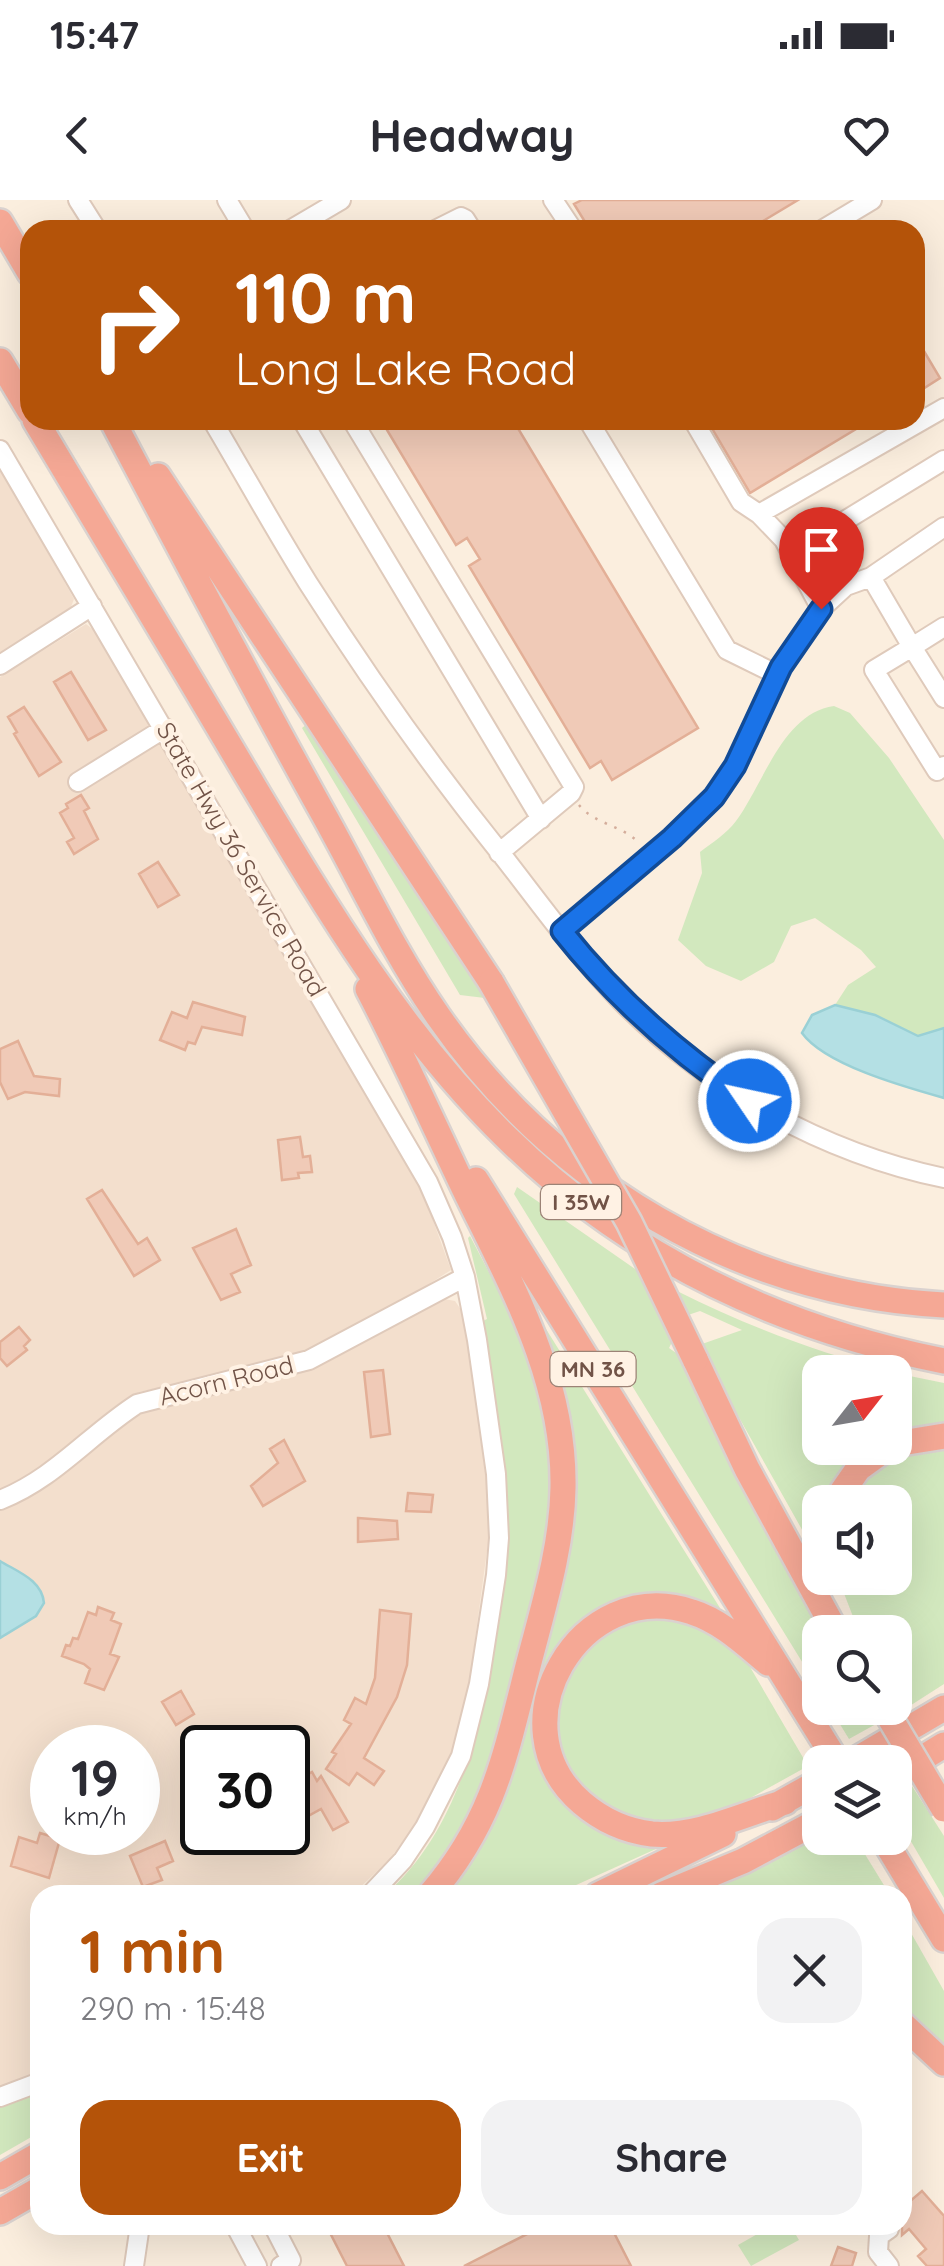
<!DOCTYPE html>
<meta charset="utf-8">
<style>
body{margin:0;font-family:Quicksand,sans-serif;background:#f2f2f3;color:#2b2b33;height:100vh;display:flex;flex-direction:column;font-size:38px;white-space:nowrap}
*{box-sizing:border-box;margin:0}
p{font-size:32px;color:#7c7c81}
.icon{flex:none;width:55px;height:55px;fill:none;stroke:currentColor;stroke-width:2;stroke-linecap:round;stroke-linejoin:round}
.map{position:relative;flex:1;overflow:hidden}
.side{position:absolute;left:30px;top:1685px;width:882px;height:350px;display:flex;flex-direction:column;background:#fff;border-radius:30px;box-shadow:0 10px 40px #0002}
.side>*{flex:none}
.top-card{position:absolute;left:20px;top:20px;width:905px;height:210px;border-radius:30px;box-shadow:0 10px 40px #0002;background:#b45309;color:#fff;overflow:hidden}
.needle{width:65px;rotate:59deg}
.fabs{position:absolute;left:802px;top:1155px;display:grid;gap:20px}
.fabs a{display:grid;place-items:center;width:110px;height:110px;border-radius:20px;background:#fff;box-shadow:0 10px 40px #0002;font-size:50px}
.speed{position:absolute;left:30px;top:1525px;display:flex;gap:20px;font-size:50px;font-weight:700;text-align:center}
.speed>*{display:grid;place-content:center;width:130px;height:130px;border-radius:50%;background:#fff;box-shadow:0 10px 40px #0002;line-height:1}
.speed small{font-size:25px;font-weight:400}
.speed .limit{border:5px solid #111;border-radius:15px;background:#fff;color:#111}
.pin{position:absolute;display:grid;place-items:center;width:85px;height:85px;color:#fff;margin:-102px -42px;border-radius:50% 50% 50% 0;rotate:-45deg;box-shadow:0 0 10px #0007}
.pin .icon{rotate:45deg}
.me{position:absolute;width:110px;margin:-55px;rotate:304deg;stroke-linejoin:round;filter:drop-shadow(0 0 8px #0008)}
.turn{display:flex;align-items:center;gap:35px;height:210px;padding:0 50px;font-size:45px}
.turn .icon{width:130px;height:130px;stroke-width:2.5}
.turn b{display:block;font-size:70px;line-height:85px}
.round{display:grid;place-items:center;flex:none;width:105px;height:105px;border-radius:30px;background:#f2f2f3}
.head{display:flex;align-items:center;justify-content:space-between;height:170px;padding:0 50px}
h1{font-size:60px;font-weight:700;line-height:75px;color:#b45309}
.cta{display:flex;gap:20px;margin-top:auto;padding:20px 50px}
.cta a{flex:1;height:115px;border-radius:30px;background:#b45309;color:#fff;font-size:40px;font-weight:700;line-height:115px;text-align:center}
.cta a+a{background:#f2f2f3;color:#2b2b33}
.status{display:flex;justify-content:space-between;align-items:center;height:70px;padding:0 50px;background:#fff;direction:ltr}
.status svg{height:28px;fill:currentColor}
header{display:flex;justify-content:space-between;align-items:center;height:130px;padding:0 50px;background:#fff;font-size:45px;font-weight:700}
.map>svg:first-child{display:block}
.residential{fill:#f3dfcd;fill-rule:evenodd}
.green{fill:#d2e8be}
.water{fill:#b4e0e4;stroke:#9ad0d5;stroke-width:2.5}
.building{fill:#f0cab7;stroke:#e3af97;stroke-width:2.5}
.lines{fill:none;stroke-linecap:round;stroke-linejoin:round}
.minor-casing{stroke:#dfcabb;stroke-width:22}
.highway-casing{stroke:#dad2cf;stroke-width:30}
.path{stroke:#d4ad9b;stroke-width:2.5;stroke-dasharray:2.5 8;stroke-linecap:butt}
.minor{stroke:#fff;stroke-width:18}
.highway{stroke:#f5a895;stroke-width:25}
.highway-bridge-casing{stroke:#dad2cf;stroke-width:30;stroke-linecap:butt}
.highway-bridge{stroke:#f5a895;stroke-width:25}
.route-casing{stroke:#114b97;stroke-width:25}
.route{stroke:#1a73e8;stroke-width:18}
.labels{text-anchor:middle;dominant-baseline:central;stroke-width:8;stroke-linejoin:round;paint-order:stroke}
.shield{fill:#fff2e4;stroke:#9c8376;stroke-width:2.5}
.shield-label{font-size:22px;font-weight:bold;fill:#715347}
.street-label{font-size:25px;fill:#715347;stroke:#fff2e4}
</style>
<div class="status"><b>15:47</b><svg viewBox="0 0 49 12"><path d="M0 12V9h3v3zM5 12V6h3v6zM10 12V3h3v9zM15 12V0h3v12zM26 1h20v11H26zM47 4h2v5h-2z"/></svg></div>
<header><svg class="icon" aria-label="back" viewBox="0 0 24 24"><path d="M15 5l-7 7 7 7"/></svg>Headway<svg class="icon" aria-label="heart" viewBox="0 0 24 24"><path d="M12 20l-8-8c-3-5 5-10 8-4 3-6 11-1 8 4z"/></svg></header>
<div class="map">
<svg width="944" height="2066" viewBox="0 0 944 2066">
<rect width="100%" height="100%" fill="#fbeede"/>
<!-- residential -->
<path class="residential" d="M 0,268 L 74,399 L 71,407 L 0,453 Z
M 86,424 L 95,431 L 222,643 L 423,993 L 451,1070 L 396,1105 L 309,1149 L 266,1164 L 139,1192 L 114,1207 L 35,1271 L 0,1291 L 0,477 Z
M 444,1099 L 455,1101 L 463,1113 L 488,1293 L 489,1336 L 467,1499 L 447,1566 L 419,1620 L 389,1660 L 352,1695 L 40,1695 L 40,1871 L 0,1887 L 0,1438 L 5,1437 L 33,1381 L 0,1361 L 0,1310 L 31,1295 L 110,1233 L 155,1204 L 256,1185 L 294,1173 ZM 52,1548 L 138,1548 L 138,1632 L 52,1632 ZM 202,1548 L 288,1548 L 288,1632 L 202,1632 Z"/>
<!-- green -->
<path class="green" d="M 834,506 L 850,513 L 889,558 L 944,640 L 944,828 L 918,837 L 875,815 L 835,805 L 848,785 L 876,767 L 861,750 L 815,718 L 791,726 L 774,762 L 741,781 L 706,766 L 678,740 L 702,673 L 700,652 C 712,643 727,633 736,621 C 764,583 783,513 834,506 Z
M 307,524 L 485,798 L 460,795 L 302,528 Z
M 517,987 L 638,1071 L 672,1142 L 669,1148 L 679,1155 L 751,1305 L 821,1432 L 820,1491 L 514,994 Z
M 470,1036 L 492,1078 L 496,1077 C 536,1164 559,1250 547,1347 L 484,1598 L 417,1695 L 385,1695 C 454,1634 477,1542 493,1455 C 503,1407 509,1361 507,1311 C 504,1248 492,1184 483,1121 L 487,1119 L 468,1038 Z
M 677,1091 C 749,1127 816,1152 893,1172 L 820,1172 L 820,1248 L 867,1248 L 820,1302 L 814,1351 L 723,1189 L 702,1144 L 742,1130 L 700,1111 L 688,1115 Z
M 541,1121 L 720,1408 L 717,1411 C 642,1374 544,1412 535,1502 C 533,1526 539,1548 545,1570 L 667,1644 L 554,1695 L 439,1695 L 457,1674 L 565,1349 L 537,1123 Z
M 895,1173 L 944,1183 L 944,1225 L 895,1232 Z
M 944,1243 L 944,1484 L 905,1509 L 895,1493 L 895,1432 L 859,1432 L 838,1378 L 895,1378 L 895,1302 L 844,1302 L 850,1292 L 893,1254 Z
M 646,1414 L 688,1417 L 743,1455 L 808,1566 L 745,1601 L 701,1617 L 669,1622 L 641,1621 L 598,1604 L 563,1563 L 553,1509 L 587,1439 Z
M 830,1508 L 866,1508 L 876,1524 L 849,1539 Z
M 912,1586 L 944,1636 L 944,1698 L 895,1614 L 895,1596 Z
M 820,1632 L 820,1638 L 855,1638 L 890,1695 L 698,1695 Z
M 902,1717 L 944,1791 L 944,1847 L 903,1811 Z
M 40,1890 L 40,1932 L 0,1955 L 0,1907 Z
M 773,2025 L 790,2025 L 799,2040 L 751,2066 L 738,2045 Z"/>
<!-- water -->
<path class="water" d="M 835,805 L 875,815 L 918,836 L 944,828 L 944,898 C 905,887 825,865 802,833 L 812,815 Z
M 0,1361 C 18,1372 42,1380 44,1403 L 36,1416 L 0,1438 Z"/>
<!-- building -->
<path class="building" d="M 582,0 L 798,0 L 748,30 L 590,30 L 574,4 Z
M 915,136 L 940,178 L 915,194 Z
M 381,220 L 513,220 L 698,528 L 612,580 L 601,561 L 590,568 L 469,366 L 480,359 L 467,338 L 456,345 Z
M 707,220 L 871,220 L 750,293 Z
M 71,472 L 106,530 L 88,540 L 54,482 Z
M 24,507 L 61,562 L 39,576 L 14,534 L 17,532 L 8,517 Z
M 81,595 L 89,608 L 84,611 L 98,639 L 74,654 L 67,642 L 74,638 L 60,613 L 68,608 L 66,604 Z
M 158,662 L 179,695 L 158,707 L 139,674 Z
M 193,802 L 245,817 L 242,835 L 202,827 L 195,844 L 188,842 L 185,850 L 160,840 L 172,812 L 187,818 Z
M 18,841 L 34,876 L 60,879 L 59,896 L 25,892 L 8,899 L 0,882 L 0,849 Z
M 300,937 L 303,957 L 310,956 L 312,972 L 298,973 L 299,978 L 282,980 L 278,940 Z
M 102,990 L 138,1044 L 147,1038 L 160,1060 L 134,1076 L 87,999 Z
M 236,1029 L 251,1065 L 231,1074 L 240,1092 L 221,1100 L 193,1048 Z
M 19,1127 L 30,1140 L 24,1146 L 27,1150 L 7,1166 L 0,1158 L 0,1142 Z
M 383,1170 L 390,1234 L 371,1237 L 364,1172 Z
M 284,1240 L 305,1281 L 263,1306 L 251,1286 L 278,1263 L 270,1249 Z
M 408,1293 L 433,1295 L 431,1312 L 406,1311 Z
M 358,1318 L 397,1321 L 398,1339 L 358,1342 Z
M 98,1407 L 114,1413 L 111,1420 L 121,1424 L 110,1454 L 119,1457 L 104,1490 L 85,1483 L 90,1469 L 84,1464 L 62,1456 L 66,1445 L 70,1446 L 73,1438 L 78,1439 L 88,1412 L 96,1415 Z
M 380,1410 L 411,1414 L 407,1465 L 397,1497 L 364,1558 L 384,1571 L 374,1585 L 357,1573 L 349,1585 L 326,1569 L 336,1554 L 332,1552 L 351,1524 L 344,1520 L 355,1498 L 366,1504 L 375,1478 Z
M 181,1491 L 194,1514 L 176,1525 L 162,1502 Z
M 297,1567 L 303,1577 L 312,1572 L 317,1581 L 321,1576 L 348,1622 L 333,1630 L 321,1609 L 301,1620 L 288,1596 L 288,1588 L 293,1585 L 288,1572 Z
M 40,1633 L 60,1639 L 49,1678 L 11,1666 L 19,1637 L 37,1643 Z
M 165,1641 L 173,1661 L 157,1668 L 162,1680 L 143,1687 L 130,1656 Z
M 922,1991 L 944,2016 L 944,2066 L 927,2066 L 918,2056 L 926,2049 L 909,2029 L 902,2035 L 902,2008 Z
M 326,2025 L 383,2025 L 404,2066 L 347,2066 Z
M 545,2025 L 610,2025 L 631,2066 L 464,2066 Z
M 838,2047 L 856,2053 L 852,2066 L 831,2066 Z"/>
<g class="lines">
<!-- minor casing -->
<g class="minor-casing">
<path id="minor" d="M 78,0 L 97,30
M 227,0 L 245,30
M 553,0 L 573,30
M 290,30 L 341,0
M 435,30 L 461,17 L 465,19 L 472,30
M 822,30 L 872,0
M 212,220 C 244,274 275,330 308,383 C 368,477 432,568 502,655 C 541,705 578,757 622,802 C 708,889 824,953 944,978
M 302,220 L 541,619
M 352,220 L 574,587 L 571,593 L 499,653
M 588,220 L 727,450 L 778,475
M 693,220 L 741,302 L 759,314 L 944,208
M 0,250 L 428,982 L 452,1037 L 465,1077 L 477,1140 L 496,1274 L 499,1338 L 496,1375 L 479,1484 L 461,1556 L 425,1627 L 403,1660 L 370,1695
M 759,314 L 784,340 L 821,409
M 792,353 L 944,260
M 871,377 L 912,447 L 944,427
M 0,465 L 92,406
M 944,498 L 912,447 L 874,470 L 937,571 L 944,566
M 78,582 L 165,528
M 562,731 L 672,638 L 714,597 L 735,566 L 781,467 L 821,409 L 846,386 L 871,377 L 944,327
M 0,1300 C 54,1279 89,1235 137,1204 L 309,1160 L 465,1077
M 0,1897 L 40,1882
M 235,2025 L 257,2066
M 273,2025 L 291,2060 L 281,2066
M 889,2029 L 879,2036 L 878,2052 L 889,2066
M 134,2066 L 140,2025"/>
</g>
<!-- highway casing -->
<g class="highway-casing">
<path id="highway" d="M 0,22 L 30,73
M 0,161 L 30,211
M 35,220 C 105,337 175,453 244,570 C 321,699 399,833 507,938 C 628,1057 779,1128 944,1161
M 112,220 C 180,349 248,478 319,606 C 358,675 392,750 438,816 C 555,984 738,1094 944,1105
M 158,276 L 491,782
M 368,789 C 402,854 432,921 464,988 C 510,1083 565,1178 563,1288 C 562,1351 541,1414 526,1474 C 504,1562 491,1624 430,1695
M 476,980 L 837,1562
M 695,1159 L 747,1269 L 836,1432
M 895,1244 L 944,1236
M 835,1302 L 858,1269 L 887,1248
M 768,1463 C 745,1444 721,1421 692,1412 C 580,1374 492,1526 582,1603 C 602,1620 626,1631 652,1634 C 696,1638 744,1614 785,1602
M 852,1562 L 944,1508
M 895,1575 L 944,1545
M 772,1608 L 820,1581
M 883,1638 L 944,1739
M 598,1695 L 723,1634
M 661,1695 L 743,1661 L 820,1620
M 902,1824 L 944,1863
M 0,1977 L 40,1954
M 0,2012 L 40,1989"/>
</g>
<!-- path -->
<path class="path" d="M 579,605 C 594,624 622,625 639,643"/>
<!-- minor -->
<use href="#minor" class="minor"/>
<!-- highway -->
<use href="#highway" class="highway"/>
<!-- highway-bridge casing -->
<g class="highway-bridge-casing">
<path id="highway-bridge" d="M 491,782 L 629,1022 L 695,1159
M 884,1508 L 944,1609"/>
</g>
<!-- highway-bridge -->
<use href="#highway-bridge" class="highway-bridge"/>
</g>
<g class="lines">
<!-- route casing -->
<g class="route-casing">
<path id="route" d="M 749,901 C 677,853 616,799 562,731 L 672,638 L 714,597 L 735,566 L 781,467 L 821,409"/>
</g>
<!-- route -->
<use href="#route" class="route"/>
</g>
<g class="labels">
<!-- shield labels -->
<g class="shield">
<rect x="541" y="985" width="80" height="34" rx="8"/>
<rect x="550.5" y="1152" width="85" height="34" rx="8"/>
</g>
<g class="shield-label">
<text x="581" y="1002">I 35W</text>
<text x="593" y="1169">MN 36</text>
</g>
<!-- street labels -->
<g class="street-label">
<text transform="translate(242 659) rotate(60)">State Hwy 36 Service Road</text>
<text transform="translate(226 1180) rotate(-14)">Acorn Road</text>
</g>
</g>
</svg>
<div class="fabs">
<a><svg class="needle" viewBox="-14 -14 28 28"><path d="M0-13l5 13h-10z" fill="#e53935"/><path d="M0 13l5-13h-10z" fill="#7c7c81"/></svg></a>
<a><svg class="icon" aria-label="sound" viewBox="0 0 24 24"><path d="M4 9h4l5-4v14l-5-4H4zM17 9q2 3 0 6"/></svg></a>
<a><svg class="icon" aria-label="search" viewBox="0 0 24 24"><circle cx="10" cy="10" r="6"/><path d="M15 15l6 6"/></svg></a>
<a><svg class="icon" aria-label="layers" viewBox="0 0 24 24"><path d="M12 4l9 5-9 5-9-5zM3 14l9 5 9-5"/></svg></a>
</div>
<div class="speed"><div>19<small>km/h</small></div><div class="limit">30</div></div>
<div class="pin" style="left:821px;top:409px;background:#d93025"><svg class="icon" aria-label="arrive" viewBox="0 0 24 24"><path d="M6 21V4h12l-3 4 3 4H6"/></svg></div>
<svg class="me" style="left:749px;top:901px" viewBox="-20 -20 40 40"><circle r="17" fill="#1a73e8" stroke="#fff" stroke-width="3"/><path d="M0-11L8 9 0 5-8 9z" fill="#fff"/></svg>
<div class="top-card">
<div class="turn"><svg class="icon" aria-label="right" viewBox="0 0 24 24"><path d="M7 20v-9h11M14 6l5 5-5 5"/></svg><div><b>110 m</b>Long Lake Road</div></div>
</div>
<section class="side">
<div class="head"><div><h1>1 min</h1><p>290 m · 15:48</p></div><a class="round"><svg class="icon" aria-label="close" viewBox="0 0 24 24"><path d="M6 6l12 12M18 6L6 18"/></svg></a></div>
<div class="cta"><a>Exit</a><a>Share</a></div>
</section>
</div>
